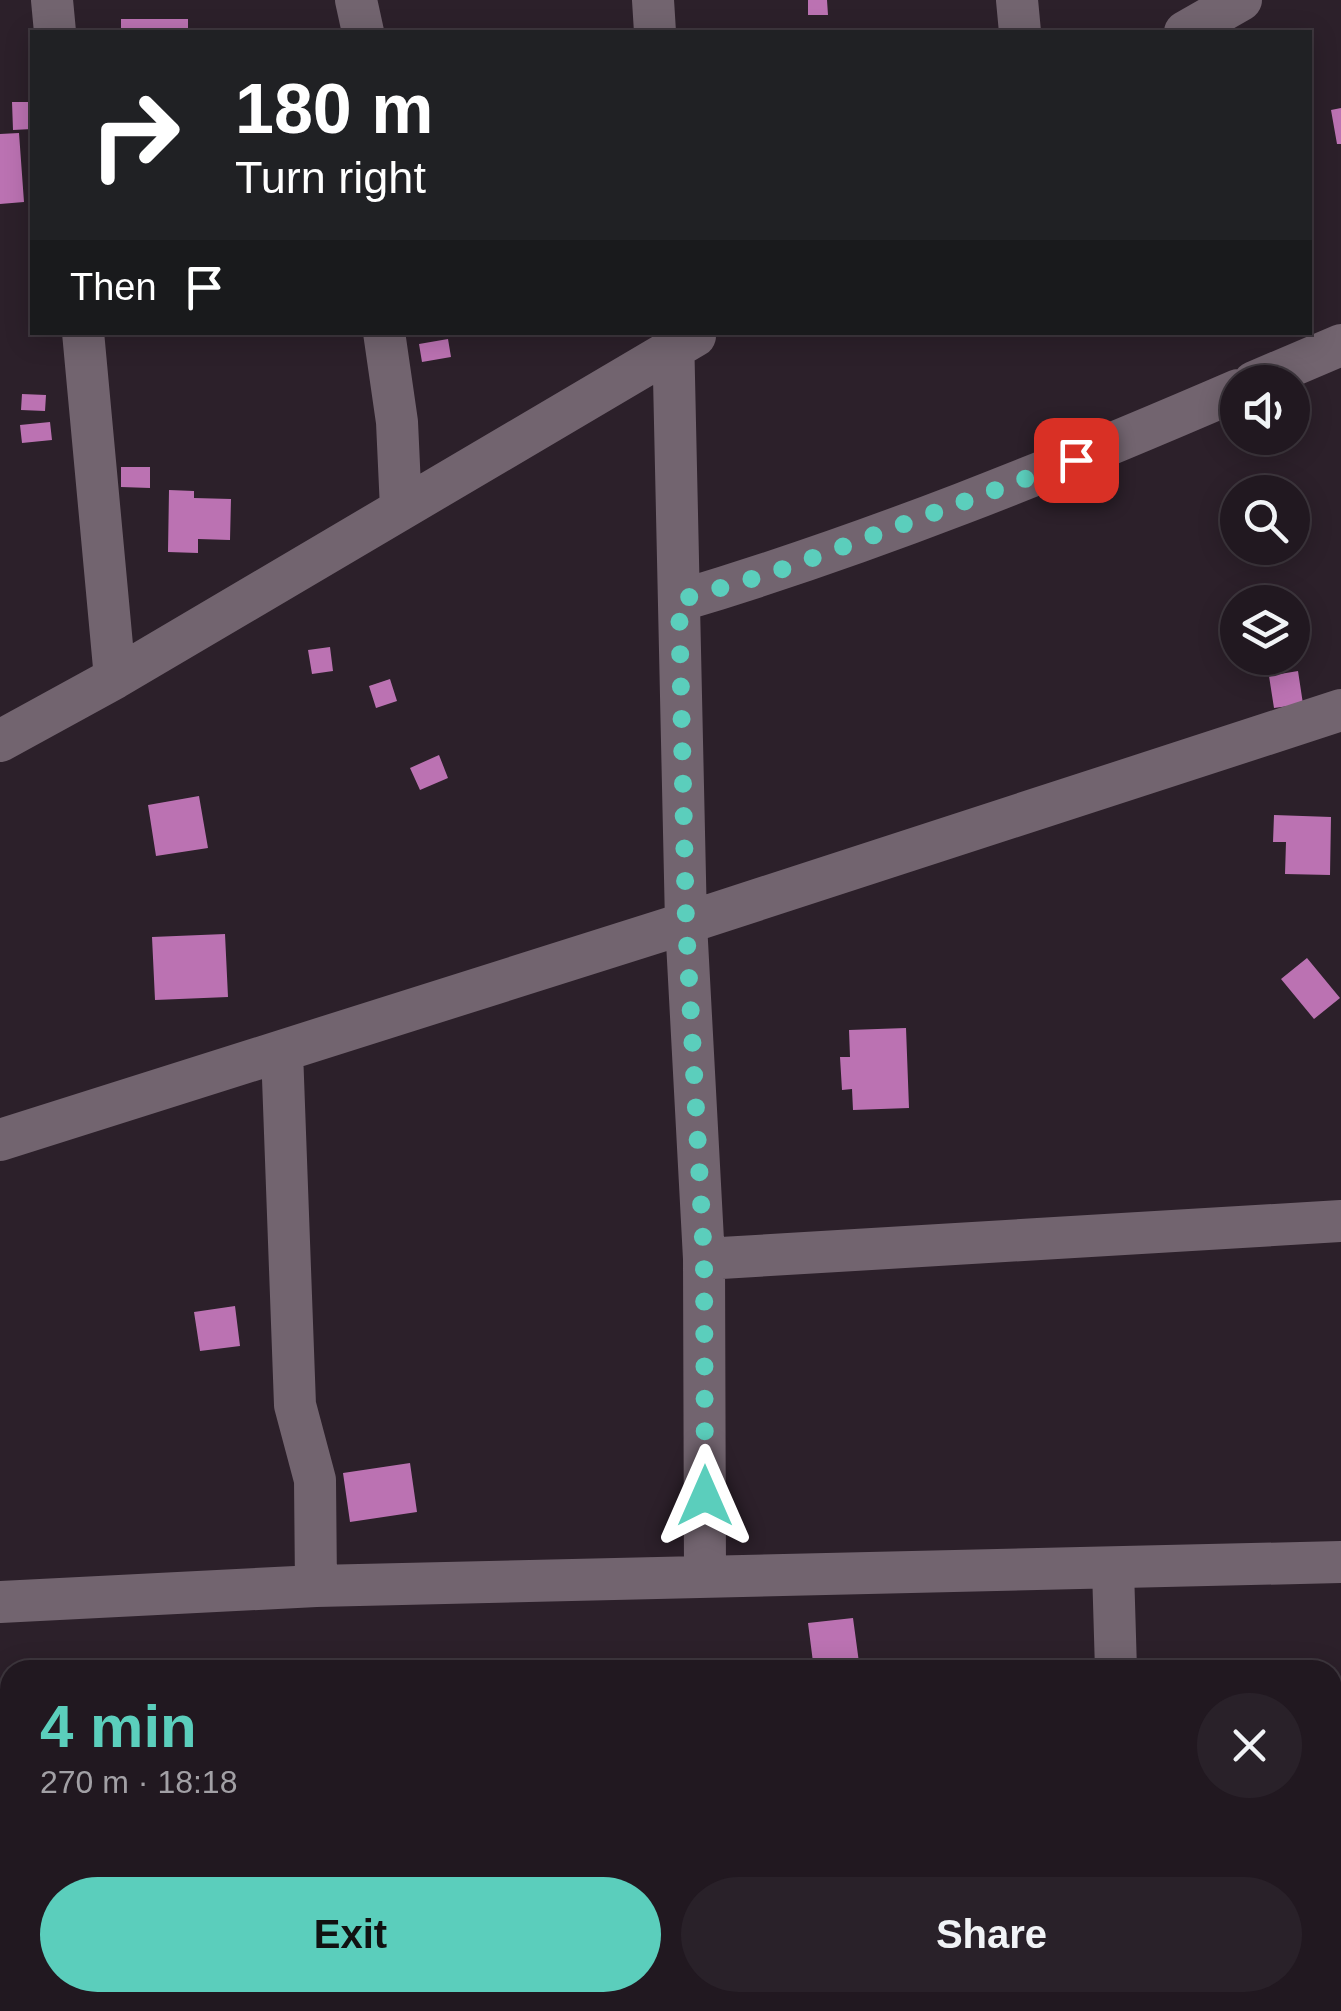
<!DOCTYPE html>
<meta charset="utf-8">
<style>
body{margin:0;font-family:Arial,sans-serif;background:#292129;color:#f1f3f6;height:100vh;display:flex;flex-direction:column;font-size:38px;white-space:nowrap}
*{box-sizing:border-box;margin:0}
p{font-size:32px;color:#a2a0a5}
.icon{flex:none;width:55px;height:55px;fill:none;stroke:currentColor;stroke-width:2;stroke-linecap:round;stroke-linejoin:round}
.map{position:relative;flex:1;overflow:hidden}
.drawer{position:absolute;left:0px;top:1660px;width:1342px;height:352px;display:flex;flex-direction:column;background:#211820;border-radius:30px 30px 0 0;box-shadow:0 5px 25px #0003,0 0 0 2px #3e373e}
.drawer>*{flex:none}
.banner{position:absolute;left:30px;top:30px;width:1282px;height:305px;border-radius:0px;box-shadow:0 5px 25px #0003,0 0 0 2px #3e373e;background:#202124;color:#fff;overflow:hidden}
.buttons{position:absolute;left:1220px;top:365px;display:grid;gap:20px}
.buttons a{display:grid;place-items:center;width:90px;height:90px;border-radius:50%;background:#211820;box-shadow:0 5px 25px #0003,0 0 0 2px #3e373e;font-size:50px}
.pin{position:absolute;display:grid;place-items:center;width:85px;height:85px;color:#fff;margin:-42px;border-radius:20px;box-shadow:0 5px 15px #0006}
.me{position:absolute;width:110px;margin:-55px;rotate:0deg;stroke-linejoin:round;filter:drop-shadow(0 0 8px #0008)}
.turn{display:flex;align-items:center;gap:35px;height:210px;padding:0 40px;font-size:45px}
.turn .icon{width:130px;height:130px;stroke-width:2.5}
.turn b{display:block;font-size:70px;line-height:85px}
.then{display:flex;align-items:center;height:95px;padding:0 40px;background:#0003;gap:20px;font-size:38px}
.round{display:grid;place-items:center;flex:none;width:105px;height:105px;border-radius:52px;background:#292129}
.headline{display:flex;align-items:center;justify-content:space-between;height:170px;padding:0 40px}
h1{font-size:60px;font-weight:700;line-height:75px;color:#5bcebc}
.primary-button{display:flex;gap:20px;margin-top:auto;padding:20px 40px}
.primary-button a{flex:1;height:115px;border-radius:60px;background:#5bcebc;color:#111;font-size:40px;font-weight:700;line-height:115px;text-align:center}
.primary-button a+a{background:#292129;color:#f1f3f6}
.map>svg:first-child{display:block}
.green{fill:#62225b}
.building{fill:#bb72b2}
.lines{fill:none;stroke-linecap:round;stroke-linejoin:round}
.path{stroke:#70656e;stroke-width:6;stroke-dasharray:5 5;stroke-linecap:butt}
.minor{stroke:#72646f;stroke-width:42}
.route{stroke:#5bcebc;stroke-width:18;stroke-dasharray:0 32.4}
</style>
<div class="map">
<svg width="1341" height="2011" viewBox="0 0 1341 2011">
<rect width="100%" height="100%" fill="#2c202a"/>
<!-- green -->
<path class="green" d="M 578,2002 L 1104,2002 L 1105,2011 L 575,2011 Z"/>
<!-- building -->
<path class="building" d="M 808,0 L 827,0 L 828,15 L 808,15 Z
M 121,19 L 188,19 L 188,32 L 121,32 Z
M 12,102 L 32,102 L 32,129 L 13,130 Z
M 1341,108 L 1341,144 L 1337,144 L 1331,110 Z
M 19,133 L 24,202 L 0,204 L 0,134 Z
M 448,339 L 451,357 L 422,362 L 419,344 Z
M 22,394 L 46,395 L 45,411 L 21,410 Z
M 50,422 L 52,440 L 22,443 L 20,425 Z
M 121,467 L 150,467 L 150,488 L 121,487 Z
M 169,490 L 194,491 L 194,498 L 231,499 L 230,540 L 198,539 L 198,553 L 168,552 Z
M 330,647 L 333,671 L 312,674 L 308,650 Z
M 1298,671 L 1303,704 L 1274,708 L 1269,676 Z
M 390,679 L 397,701 L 376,708 L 369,686 Z
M 439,755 L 448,778 L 420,790 L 410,768 Z
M 199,796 L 208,848 L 156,856 L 148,805 Z
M 1274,815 L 1331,817 L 1330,875 L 1285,874 L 1286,842 L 1273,842 Z
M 225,934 L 228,997 L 155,1000 L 152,937 Z
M 1307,958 L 1340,998 L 1314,1019 L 1281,979 Z
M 906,1028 L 909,1108 L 853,1110 L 852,1089 L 842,1090 L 840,1057 L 850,1057 L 849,1030 Z
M 235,1306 L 240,1346 L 200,1351 L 194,1312 Z
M 410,1463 L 417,1512 L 350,1522 L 343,1473 Z
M 853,1618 L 860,1670 L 814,1670 L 808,1623 Z"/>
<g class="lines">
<!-- path -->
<path class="path" d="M 262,2011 L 266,2002"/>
<!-- minor -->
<path class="minor" d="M 52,0 L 55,32
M 356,0 L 363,32
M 653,0 L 655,32
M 1017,0 L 1020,32
M 1185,32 L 1241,0
M 83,332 L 115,678
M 384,332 L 397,422 L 401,509
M 673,332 L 686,923 L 704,1259 L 705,1575
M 1254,382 L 1341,345
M 679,601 C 870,544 1055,469 1238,390
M 0,741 L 115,678 L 695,336
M 282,1051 L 295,1405 L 315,1480 L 316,1586
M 0,1140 L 686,923 L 1341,710
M 704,1259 L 1341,1221
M 1113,1569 L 1116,1670
M 0,1602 L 316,1586 L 1341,1562
M 1125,2002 L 1125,2011
M 4,2011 L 16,2002"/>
</g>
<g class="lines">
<!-- route -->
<path class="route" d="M 705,1496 L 704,1258 L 686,923 L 679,600 L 772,573 L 1076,460"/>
</g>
</svg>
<div class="buttons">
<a><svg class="icon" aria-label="sound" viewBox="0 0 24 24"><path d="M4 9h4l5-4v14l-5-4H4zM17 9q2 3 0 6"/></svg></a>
<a><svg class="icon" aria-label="search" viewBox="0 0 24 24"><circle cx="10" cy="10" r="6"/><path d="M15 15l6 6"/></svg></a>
<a><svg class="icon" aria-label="layers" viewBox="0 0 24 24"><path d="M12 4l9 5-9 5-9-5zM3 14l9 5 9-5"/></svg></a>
</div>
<div class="pin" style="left:1076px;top:460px;background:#d93025"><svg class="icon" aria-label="arrive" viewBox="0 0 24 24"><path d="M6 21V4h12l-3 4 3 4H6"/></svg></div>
<svg class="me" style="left:705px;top:1496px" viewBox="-20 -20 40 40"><path d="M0-17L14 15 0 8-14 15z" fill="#5bcebc" stroke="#fff" stroke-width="4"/></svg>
<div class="banner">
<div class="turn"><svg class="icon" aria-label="right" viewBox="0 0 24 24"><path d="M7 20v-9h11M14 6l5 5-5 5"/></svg><div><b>180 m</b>Turn right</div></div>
<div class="then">Then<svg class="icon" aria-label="arrive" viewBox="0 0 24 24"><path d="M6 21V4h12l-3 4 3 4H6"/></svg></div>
</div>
<section class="drawer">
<div class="headline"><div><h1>4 min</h1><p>270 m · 18:18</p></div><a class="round"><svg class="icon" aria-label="close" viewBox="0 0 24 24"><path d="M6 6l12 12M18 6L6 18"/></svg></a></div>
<div class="primary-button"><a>Exit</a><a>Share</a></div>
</section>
</div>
